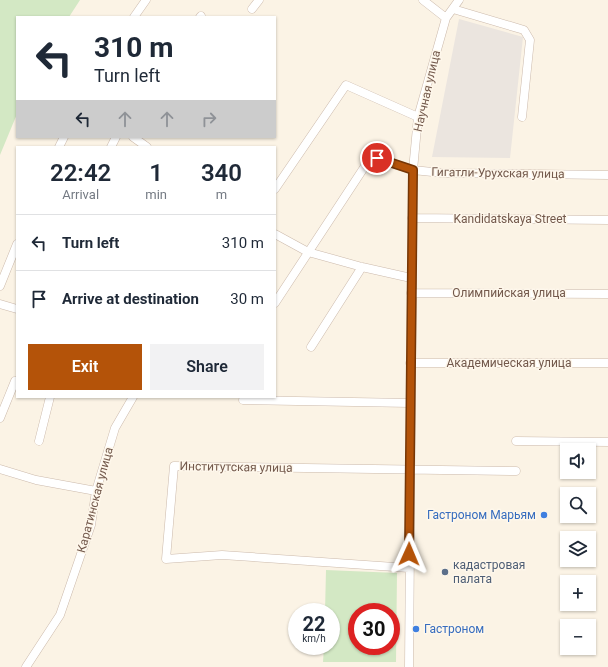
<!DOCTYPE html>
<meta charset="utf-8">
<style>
body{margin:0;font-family:Roboto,sans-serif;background:#f2f2f3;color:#1f2937;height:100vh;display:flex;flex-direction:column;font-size:15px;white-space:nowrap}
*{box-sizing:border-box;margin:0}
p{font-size:13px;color:#747a83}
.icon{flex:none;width:22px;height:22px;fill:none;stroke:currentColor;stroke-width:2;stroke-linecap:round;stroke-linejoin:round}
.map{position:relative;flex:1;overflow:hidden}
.side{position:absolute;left:16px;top:146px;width:260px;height:252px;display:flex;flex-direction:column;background:#fff;border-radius:0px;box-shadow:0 1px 3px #0004}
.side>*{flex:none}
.banner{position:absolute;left:16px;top:16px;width:260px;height:122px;border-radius:0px;box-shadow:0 1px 3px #0004;background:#fff;color:#1f2937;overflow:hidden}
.fabs{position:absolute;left:560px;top:443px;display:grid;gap:8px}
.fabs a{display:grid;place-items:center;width:36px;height:36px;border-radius:0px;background:#fff;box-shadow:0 1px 3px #0004;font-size:20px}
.speed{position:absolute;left:288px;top:603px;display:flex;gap:8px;font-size:20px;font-weight:700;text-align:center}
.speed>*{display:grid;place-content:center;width:52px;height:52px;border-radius:50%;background:#fff;box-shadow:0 1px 3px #0004;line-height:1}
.speed small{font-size:10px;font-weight:400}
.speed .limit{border:6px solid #d22;background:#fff;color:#111}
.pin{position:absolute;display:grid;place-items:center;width:34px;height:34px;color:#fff;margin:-17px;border:2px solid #fff;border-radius:50%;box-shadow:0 1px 4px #0007}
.me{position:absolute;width:44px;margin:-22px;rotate:1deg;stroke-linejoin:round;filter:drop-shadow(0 0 3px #0008)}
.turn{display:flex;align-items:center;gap:14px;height:84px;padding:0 12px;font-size:18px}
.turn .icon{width:52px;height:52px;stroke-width:2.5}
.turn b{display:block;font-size:28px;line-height:34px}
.lanes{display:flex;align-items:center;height:38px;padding:0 12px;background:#0003;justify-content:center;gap:20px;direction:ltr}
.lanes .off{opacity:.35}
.eta{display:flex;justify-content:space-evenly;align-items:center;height:68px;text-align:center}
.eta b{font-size:24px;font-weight:600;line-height:28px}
.primary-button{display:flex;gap:8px;margin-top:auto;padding:8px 12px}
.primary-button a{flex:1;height:46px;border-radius:0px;background:#b45309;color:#fff;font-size:16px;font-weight:600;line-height:46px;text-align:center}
.primary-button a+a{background:#f2f2f3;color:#1f2937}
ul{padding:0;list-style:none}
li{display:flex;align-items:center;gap:12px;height:56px;padding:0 12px;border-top:1px solid #e0e1e3}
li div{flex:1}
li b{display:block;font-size:15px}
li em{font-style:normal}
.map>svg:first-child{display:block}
.industrial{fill:#ebe5df}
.green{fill:#d3e8c4;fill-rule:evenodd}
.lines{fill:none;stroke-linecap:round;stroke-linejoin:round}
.minor-casing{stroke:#ccbaac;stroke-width:9}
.minor{stroke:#fff;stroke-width:8}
.route-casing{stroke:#753606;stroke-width:10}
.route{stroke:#b45309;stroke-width:7}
.shop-dot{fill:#3f7fe0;stroke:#fef7eb;stroke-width:1.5}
.service-dot{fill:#5c6f8a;stroke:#fef7eb;stroke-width:1.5}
.labels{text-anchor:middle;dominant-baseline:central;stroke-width:3;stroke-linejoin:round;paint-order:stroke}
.street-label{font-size:12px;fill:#73594c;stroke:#fef7eb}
.shop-label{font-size:12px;fill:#366cbe;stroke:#fef7eb;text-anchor:end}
.service-label{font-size:12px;fill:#4e5e75;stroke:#fef7eb;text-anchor:start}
</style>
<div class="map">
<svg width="608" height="667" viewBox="0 0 608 667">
<rect width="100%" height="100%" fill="#fbf3e5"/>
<!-- industrial -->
<path class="industrial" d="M 459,19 L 523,37 L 510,158 L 432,157 Z"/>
<!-- green -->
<path class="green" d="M 0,0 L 80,0 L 69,17 L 17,17 L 17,114 L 0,155 Z
M 326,570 L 397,573 L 396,662 L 323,662 L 324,646 L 331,646 L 331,612 L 325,612 ZM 357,612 L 391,612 L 391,646 L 357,646 Z"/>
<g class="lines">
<!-- minor casing -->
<g class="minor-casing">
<path id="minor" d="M 423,0 L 446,18
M 252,9 L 259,0
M 453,9 L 524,30 L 530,40 L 522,117
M 134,17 L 146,0
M 200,17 L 201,16
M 133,137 L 147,147
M 59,147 L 64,137
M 111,147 L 116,137
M 275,189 L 346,85 L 418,117
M 412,218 L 608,220
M 275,234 L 308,252 L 362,267 L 411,278
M 0,286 L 17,244
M 411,293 L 608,294
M 275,303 L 369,160 L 377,158 L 413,170 L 442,173 L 608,175
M 0,304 L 17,309
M 311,347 L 362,267
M 410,363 L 608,363
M 243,400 L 410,403
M 0,418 L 15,381
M 39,441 L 50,397
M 516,441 L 608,442
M 0,469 L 36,480 L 96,491
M 409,568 L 222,555 L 166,559 L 174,466 L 516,471
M 26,667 L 60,615 L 91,525 L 96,491 L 115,428 L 133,397
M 409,667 L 413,170 L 418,117 L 446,18 L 459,0"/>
</g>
<!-- minor -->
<use href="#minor" class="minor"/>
</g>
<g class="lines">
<!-- route casing -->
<g class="route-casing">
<path id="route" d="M 377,158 L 413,170 L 409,554"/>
</g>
<!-- route -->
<use href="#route" class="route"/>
</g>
<!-- markers -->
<g class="shop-dot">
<circle cx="544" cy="515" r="4"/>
<circle cx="416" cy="629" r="4"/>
</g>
<circle class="service-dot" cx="445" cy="572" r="4"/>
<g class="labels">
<!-- street labels -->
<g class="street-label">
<text transform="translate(427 91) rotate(-77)">Научная улица</text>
<text transform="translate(498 173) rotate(1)">Гигатли-Урухская улица</text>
<text x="510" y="219">Kandidatskaya Street</text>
<text x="509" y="293">Олимпийская улица</text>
<text x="509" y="363">Академическая улица</text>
<text transform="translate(236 467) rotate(1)">Институтская улица</text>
<text transform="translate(95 500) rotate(-75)">Каратинская улица</text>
</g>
<!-- shop labels -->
<g class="shop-label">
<text x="536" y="515">Гастроном Марьям</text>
<text x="424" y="629" text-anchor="start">Гастроном</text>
</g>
<!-- service labels -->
<g class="service-label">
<text x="453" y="565">кадастровая<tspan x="453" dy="14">палата</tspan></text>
</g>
</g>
</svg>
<div class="fabs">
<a><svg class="icon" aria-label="sound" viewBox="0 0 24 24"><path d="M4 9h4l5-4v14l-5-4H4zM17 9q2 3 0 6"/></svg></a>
<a><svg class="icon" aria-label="search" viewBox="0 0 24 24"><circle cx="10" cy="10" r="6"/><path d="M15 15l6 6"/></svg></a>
<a><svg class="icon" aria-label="layers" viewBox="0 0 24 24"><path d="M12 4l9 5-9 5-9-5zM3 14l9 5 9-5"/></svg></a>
<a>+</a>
<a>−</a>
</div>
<div class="speed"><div>22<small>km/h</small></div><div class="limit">30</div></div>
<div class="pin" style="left:377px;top:158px;background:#d93025"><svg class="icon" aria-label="arrive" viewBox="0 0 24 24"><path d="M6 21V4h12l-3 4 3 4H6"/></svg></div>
<svg class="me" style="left:409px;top:554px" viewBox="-20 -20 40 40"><path d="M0-17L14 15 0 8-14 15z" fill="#b45309" stroke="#fff" stroke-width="4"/></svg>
<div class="banner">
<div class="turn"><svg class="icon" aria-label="left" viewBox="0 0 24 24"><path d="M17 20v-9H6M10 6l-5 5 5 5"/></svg><div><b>310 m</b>Turn left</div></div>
<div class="lanes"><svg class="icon" aria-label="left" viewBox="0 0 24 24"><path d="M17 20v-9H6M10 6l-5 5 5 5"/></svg><svg class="icon off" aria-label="ahead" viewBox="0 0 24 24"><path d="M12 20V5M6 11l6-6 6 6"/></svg><svg class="icon off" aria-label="ahead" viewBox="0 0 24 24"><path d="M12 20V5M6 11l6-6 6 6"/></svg><svg class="icon off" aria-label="right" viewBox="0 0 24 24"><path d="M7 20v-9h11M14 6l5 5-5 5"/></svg></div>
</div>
<section class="side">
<div class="eta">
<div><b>22:42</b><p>Arrival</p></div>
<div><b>1</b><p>min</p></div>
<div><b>340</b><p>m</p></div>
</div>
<ul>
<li><svg class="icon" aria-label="left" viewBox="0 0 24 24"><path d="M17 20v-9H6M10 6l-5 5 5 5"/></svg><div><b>Turn left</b></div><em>310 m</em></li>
<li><svg class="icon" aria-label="arrive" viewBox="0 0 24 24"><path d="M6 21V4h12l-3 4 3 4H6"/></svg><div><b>Arrive at destination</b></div><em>30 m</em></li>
</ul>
<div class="primary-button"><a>Exit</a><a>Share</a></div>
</section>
</div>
